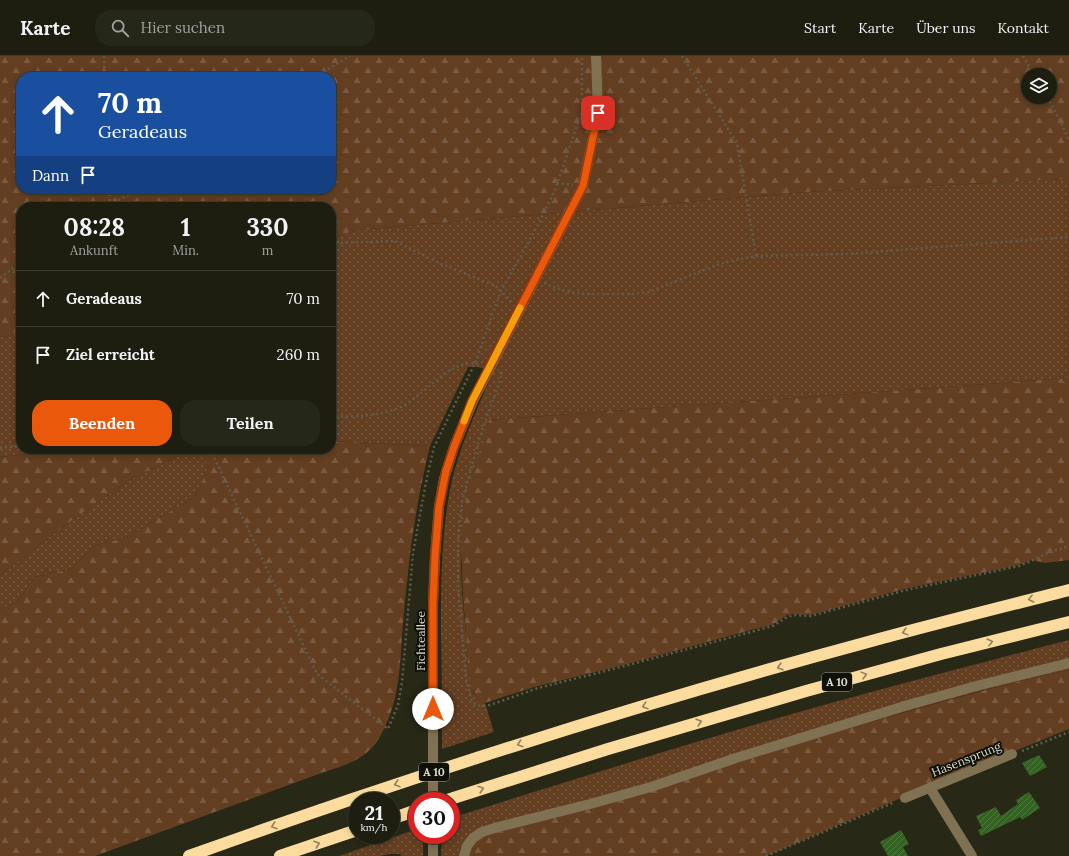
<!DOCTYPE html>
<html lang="de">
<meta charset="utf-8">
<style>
body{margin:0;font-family:Lora,serif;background:#252719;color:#f1f3f6;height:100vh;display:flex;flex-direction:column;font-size:15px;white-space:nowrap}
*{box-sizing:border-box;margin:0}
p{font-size:13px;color:#a0a29f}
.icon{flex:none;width:22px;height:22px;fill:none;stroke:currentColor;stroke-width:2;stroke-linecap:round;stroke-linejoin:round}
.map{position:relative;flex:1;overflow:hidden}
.details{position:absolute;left:16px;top:146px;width:320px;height:252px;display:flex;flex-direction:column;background:#1d1e10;border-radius:16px;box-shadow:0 2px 6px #0003,0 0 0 1px #3b3c30}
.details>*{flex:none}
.top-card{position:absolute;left:16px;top:16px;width:320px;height:122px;border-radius:16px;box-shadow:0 2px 6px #0003,0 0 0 1px #3b3c30;background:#1a4fa0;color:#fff;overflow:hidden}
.buttons{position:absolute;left:1021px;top:12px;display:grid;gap:8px}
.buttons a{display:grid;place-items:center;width:36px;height:36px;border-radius:50%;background:#1d1e10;box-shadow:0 2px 6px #0003,0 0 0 1px #3b3c30;font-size:20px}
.speed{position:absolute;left:348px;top:736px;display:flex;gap:8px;font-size:20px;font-weight:700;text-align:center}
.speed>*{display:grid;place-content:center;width:52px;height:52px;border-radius:50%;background:#1d1e10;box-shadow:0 2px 6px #0003,0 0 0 1px #3b3c30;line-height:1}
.speed small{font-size:10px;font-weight:400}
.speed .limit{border:6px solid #d22;background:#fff;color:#111}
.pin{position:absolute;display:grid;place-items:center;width:34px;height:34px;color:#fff;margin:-17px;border-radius:8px;box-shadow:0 2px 6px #0006}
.me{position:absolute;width:44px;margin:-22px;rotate:0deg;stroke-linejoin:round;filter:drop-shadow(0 0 3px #0008)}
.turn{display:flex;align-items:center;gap:14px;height:84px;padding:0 16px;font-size:18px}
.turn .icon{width:52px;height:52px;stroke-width:2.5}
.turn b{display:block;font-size:28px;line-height:34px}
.then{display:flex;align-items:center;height:38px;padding:0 16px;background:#0003;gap:8px;font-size:15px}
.eta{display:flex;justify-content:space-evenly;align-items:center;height:68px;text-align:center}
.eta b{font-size:24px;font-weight:800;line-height:28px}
.button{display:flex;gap:8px;margin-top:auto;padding:8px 16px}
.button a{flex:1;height:46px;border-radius:16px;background:#ea580c;color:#fff;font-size:16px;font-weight:800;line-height:46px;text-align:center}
.button a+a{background:#252719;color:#f1f3f6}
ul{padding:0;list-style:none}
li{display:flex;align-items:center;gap:12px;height:56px;padding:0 16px;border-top:1px solid #3b3c30}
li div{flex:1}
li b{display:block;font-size:15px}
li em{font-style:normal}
header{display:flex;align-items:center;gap:24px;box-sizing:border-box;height:56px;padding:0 20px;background:#1d1e10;border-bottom:1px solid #3b3c30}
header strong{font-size:19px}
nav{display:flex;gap:22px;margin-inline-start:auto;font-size:14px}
.search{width:280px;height:36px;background:#252719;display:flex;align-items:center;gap:10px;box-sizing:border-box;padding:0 14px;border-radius:16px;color:#a0a29f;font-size:15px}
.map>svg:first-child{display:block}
.grass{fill:url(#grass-dots)}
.forest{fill:url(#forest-firs);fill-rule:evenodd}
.building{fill:url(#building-hatch)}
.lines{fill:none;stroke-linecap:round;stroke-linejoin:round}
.path{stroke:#5d5e4e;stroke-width:2.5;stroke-dasharray:2 3;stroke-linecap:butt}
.minor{stroke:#817153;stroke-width:10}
.highway{stroke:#fbdc9e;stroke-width:12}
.minor-bridge{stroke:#817153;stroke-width:10}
.oneway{stroke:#91805a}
.route-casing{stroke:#983908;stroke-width:10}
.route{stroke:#ea580c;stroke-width:7}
.slow{stroke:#f59e0b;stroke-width:7}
.labels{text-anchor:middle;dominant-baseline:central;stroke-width:4;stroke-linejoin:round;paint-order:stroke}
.shield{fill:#101008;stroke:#9fa095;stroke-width:1}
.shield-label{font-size:11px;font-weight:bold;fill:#dcddd2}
.street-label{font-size:12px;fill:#dcddd2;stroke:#101008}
</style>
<header>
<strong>Karte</strong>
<div class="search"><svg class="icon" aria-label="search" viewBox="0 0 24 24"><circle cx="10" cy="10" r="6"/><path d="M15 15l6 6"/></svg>Hier suchen</div>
<nav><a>Start</a><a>Karte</a><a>Über uns</a><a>Kontakt</a></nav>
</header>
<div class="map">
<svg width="1069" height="800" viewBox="0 0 1069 800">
<defs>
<pattern id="grass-dots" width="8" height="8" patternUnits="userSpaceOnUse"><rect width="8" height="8" fill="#633e21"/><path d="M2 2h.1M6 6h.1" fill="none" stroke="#795940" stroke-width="1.8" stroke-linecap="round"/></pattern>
<pattern id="forest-firs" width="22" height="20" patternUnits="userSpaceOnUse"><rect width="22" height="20" fill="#633e21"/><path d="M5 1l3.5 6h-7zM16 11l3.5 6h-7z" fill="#795940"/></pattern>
<pattern id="building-hatch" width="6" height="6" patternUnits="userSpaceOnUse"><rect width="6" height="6" fill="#336223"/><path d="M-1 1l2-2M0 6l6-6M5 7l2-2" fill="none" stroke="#507842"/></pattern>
</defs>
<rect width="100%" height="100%" fill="#272816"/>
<!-- grass -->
<path class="grass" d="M 1069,123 L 1069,322 L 489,364 L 463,472 L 461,511 L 462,537 L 469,613 L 473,637 L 479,647 L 485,647 L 494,676 L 442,693 C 442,654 442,616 441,578 C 441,526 441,474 452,424 C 461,387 478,351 493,316 C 484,312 478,310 468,311 L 430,390 L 331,385 L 331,182 L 358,174 L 805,136 Z
M 21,276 L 21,393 L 76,393 L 0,401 L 0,281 L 6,280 Z
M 193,393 L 199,393 L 209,411 L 195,441 L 125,482 L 96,489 L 71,513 L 35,521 L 16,547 L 0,553 L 0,519 L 61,472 L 129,424 Z
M 1069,584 L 1069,614 C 986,632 905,655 824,680 C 707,715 590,754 473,792 L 469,800 L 441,800 L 442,779 L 451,779 L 451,762 C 553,730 654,698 757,668 C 860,638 965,611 1069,584 Z
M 417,773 L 417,779 L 423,779 L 423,800 L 401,800 L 400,798 L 390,798 L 380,800 L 339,800 Z"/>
<!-- forest -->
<path class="forest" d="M 0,0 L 1069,0 L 1069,123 L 805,136 L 358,174 L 331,182 L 331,151 L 21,151 L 21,276 L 6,280 L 0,281 ZM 1028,19 L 1050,19 L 1050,41 L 1028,41 ZM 21,21 L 331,21 L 331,133 L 21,133 Z
M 1069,322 L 1069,504 L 1045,507 L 1032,504 L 1019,509 L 904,533 L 811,559 L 794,558 L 787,559 L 772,569 L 751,574 L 624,609 L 534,631 L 485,647 L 479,647 C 469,635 468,607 467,591 C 463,540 458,494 466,443 C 467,434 471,425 473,416 C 479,399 484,381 489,364 Z
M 331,385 L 430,390 C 420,432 412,475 408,518 C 405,539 404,559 402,579 C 400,616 398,652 378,684 C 366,703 344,710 324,716 L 95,800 L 0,800 L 0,553 L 16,547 L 35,521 L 71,513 L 96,489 L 125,482 L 195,441 L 209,411 L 199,393 L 331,393 Z
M 76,393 L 193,393 L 129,424 L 61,472 L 0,519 L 0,401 Z
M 1069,614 L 1069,673 L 929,730 L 766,800 L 469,800 C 471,795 473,790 477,786 C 484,779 502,775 512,771 C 594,748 676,725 758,700 C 861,669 964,637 1069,614 Z"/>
<!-- building -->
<path class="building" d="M 1039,699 L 1047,711 L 1030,720 L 1022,707 Z
M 1029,736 L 1040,752 L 1022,764 L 1020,761 L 981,780 L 978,774 L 982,772 L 976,760 L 996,751 L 1001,760 L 1018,748 L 1016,744 Z
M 901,774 L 909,788 L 903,791 L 908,800 L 888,800 L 880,786 Z"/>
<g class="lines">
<!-- path -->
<path class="path" d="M 104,0 L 105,21
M 682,0 L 737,87 L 756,200
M 1023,0 L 1034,19
M 315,21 L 350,0
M 1047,41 L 1053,51 L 1069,84
M 557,127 L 573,129
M 109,133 L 110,150
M 110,150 L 137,133
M 331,188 L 334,187 L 395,185 L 439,207 L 496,230 L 512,246
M 0,222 L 21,206
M 544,227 L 553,231 L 565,235 L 575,237 L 590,238 L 631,238 L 649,236 L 714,210 L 730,205 L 756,200 L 847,198 L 1069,181
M 500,316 L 502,319 L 481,377 L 462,445 L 460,464 L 458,490 L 458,530 L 466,623 L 471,643 L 475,648 L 480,650 L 490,649 L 538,632 L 621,611 L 773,570 L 787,561 L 794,559 L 811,560 L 906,534 L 1019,510 L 1029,506 L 1050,496 L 1069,490
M 331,361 C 356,360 380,361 403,350 C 429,336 448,302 481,308
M 0,392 L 21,390
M 210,393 L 317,618 L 388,673 L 398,649 L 402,626 L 413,497 L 426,426 L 434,391 L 475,307 L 501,235 L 538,169 L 555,134 L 582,55 L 582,0
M 1022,695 L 1069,676
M 766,800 L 895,746"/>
<!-- minor -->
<path class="minor" d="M 433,665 L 433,548 L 435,500 L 439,451 L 444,423 L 454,391 L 473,345 L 583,130 L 598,57 L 596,0
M 930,732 L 972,800
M 905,742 L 1012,698
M 433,800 L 433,779
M 464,800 L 467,790 L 473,782 L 482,776 L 498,771 L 590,748 L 651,731 L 736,702 L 908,649 L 980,629 L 1069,607"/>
<!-- highway -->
<path class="highway" d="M 444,745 L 608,693 L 806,635 L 941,598 L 1069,566
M 391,763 L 417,754
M 189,800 C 412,720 638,648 868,586 C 934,568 1002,551 1069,534
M 280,800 L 357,774"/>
<!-- minor-bridge -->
<path class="minor-bridge" d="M 433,745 L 433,665"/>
</g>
<!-- one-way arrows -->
<defs><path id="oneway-chevron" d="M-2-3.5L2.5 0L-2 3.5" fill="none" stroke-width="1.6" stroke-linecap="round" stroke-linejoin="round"/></defs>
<g class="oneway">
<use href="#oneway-chevron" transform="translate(1031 543) rotate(166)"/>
<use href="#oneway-chevron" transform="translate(905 576) rotate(165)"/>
<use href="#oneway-chevron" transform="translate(990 586) rotate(-14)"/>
<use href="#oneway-chevron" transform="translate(780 611) rotate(164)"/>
<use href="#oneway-chevron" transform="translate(864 619) rotate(-15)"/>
<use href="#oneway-chevron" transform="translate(645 650) rotate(163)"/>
<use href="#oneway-chevron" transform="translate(699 666) rotate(-17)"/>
<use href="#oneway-chevron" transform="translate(520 688) rotate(162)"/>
<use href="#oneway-chevron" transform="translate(397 728) rotate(162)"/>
<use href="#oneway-chevron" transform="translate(481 733) rotate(-17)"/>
<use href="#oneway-chevron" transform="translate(274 770) rotate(161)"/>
<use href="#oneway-chevron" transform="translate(317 788) rotate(-19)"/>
</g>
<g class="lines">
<!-- route casing -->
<g class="route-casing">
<path id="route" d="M 433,653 L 433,548 L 435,500 L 439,450 L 446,415 L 454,391 L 472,345 L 583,130 L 598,57"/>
</g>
<!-- route -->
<use href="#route" class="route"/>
<!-- slow -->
<path class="slow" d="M 464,365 L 472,345 L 520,252"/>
</g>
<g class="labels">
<!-- shield labels -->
<g class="shield">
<rect x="822" y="617" width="30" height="18" rx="3"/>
<rect x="419" y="707" width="30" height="18" rx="3"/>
</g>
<g class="shield-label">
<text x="837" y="626">A 10</text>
<text x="434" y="716">A 10</text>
</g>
<!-- street labels -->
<g class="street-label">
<text transform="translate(420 585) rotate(-90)">Fichteallee</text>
<text transform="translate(966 703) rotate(-22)">Hasensprung</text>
</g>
</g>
</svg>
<div class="buttons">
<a><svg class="icon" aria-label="layers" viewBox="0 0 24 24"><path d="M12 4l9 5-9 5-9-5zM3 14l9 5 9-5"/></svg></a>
</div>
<div class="speed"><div>21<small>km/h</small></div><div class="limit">30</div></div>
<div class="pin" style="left:598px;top:57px;background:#d93025"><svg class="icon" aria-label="arrive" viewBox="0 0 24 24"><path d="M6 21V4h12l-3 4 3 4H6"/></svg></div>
<svg class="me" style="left:433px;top:653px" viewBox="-20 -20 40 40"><circle r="19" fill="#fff"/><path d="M0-13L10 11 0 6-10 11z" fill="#ea580c"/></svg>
<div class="top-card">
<div class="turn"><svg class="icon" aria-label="ahead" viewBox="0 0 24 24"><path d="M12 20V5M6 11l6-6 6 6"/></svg><div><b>70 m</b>Geradeaus</div></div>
<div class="then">Dann<svg class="icon" aria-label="arrive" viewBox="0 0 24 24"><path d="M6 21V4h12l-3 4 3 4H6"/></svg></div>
</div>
<section class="details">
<div class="eta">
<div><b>08:28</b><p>Ankunft</p></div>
<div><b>1</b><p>Min.</p></div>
<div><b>330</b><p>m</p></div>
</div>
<ul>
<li><svg class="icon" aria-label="ahead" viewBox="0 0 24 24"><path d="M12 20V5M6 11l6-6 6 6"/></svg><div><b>Geradeaus</b></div><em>70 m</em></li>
<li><svg class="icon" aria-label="arrive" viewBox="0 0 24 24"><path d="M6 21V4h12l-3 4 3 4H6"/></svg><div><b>Ziel erreicht</b></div><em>260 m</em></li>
</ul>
<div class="button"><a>Beenden</a><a>Teilen</a></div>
</section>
</div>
